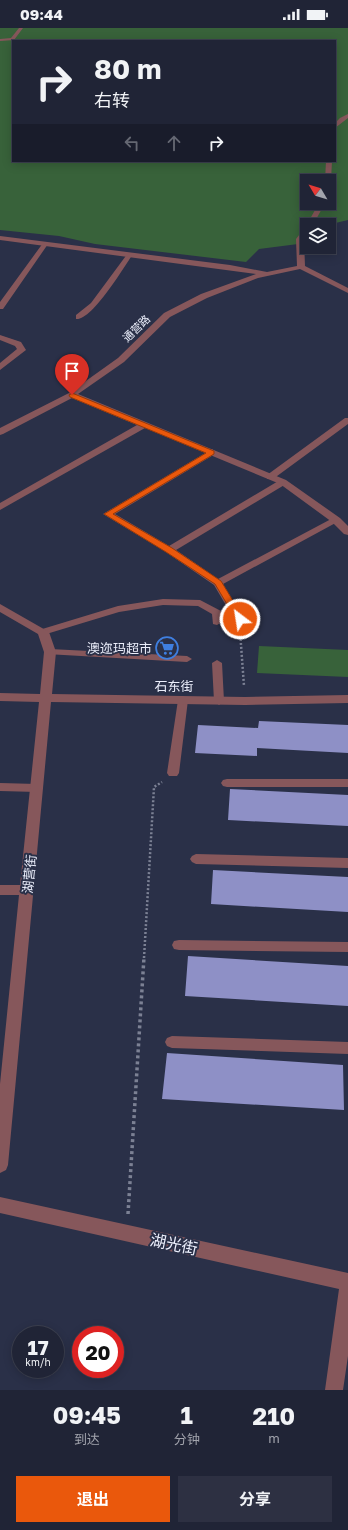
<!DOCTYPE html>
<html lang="zh">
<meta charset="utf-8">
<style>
body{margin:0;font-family:"Golos Text","Noto Sans SC",sans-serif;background:#2d3042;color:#f1f3f6;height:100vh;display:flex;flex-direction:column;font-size:15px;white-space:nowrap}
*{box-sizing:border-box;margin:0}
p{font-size:13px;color:#a2a4ad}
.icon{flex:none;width:22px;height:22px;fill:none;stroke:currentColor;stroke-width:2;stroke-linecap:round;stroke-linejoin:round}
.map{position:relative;height:1362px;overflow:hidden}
.drawer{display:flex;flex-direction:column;background:#202436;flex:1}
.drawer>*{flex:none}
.guide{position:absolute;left:12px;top:12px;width:324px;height:122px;border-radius:0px;box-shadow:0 2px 10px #0003,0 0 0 1px #3d4151;background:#202436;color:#f1f3f6;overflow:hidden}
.needle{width:26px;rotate:308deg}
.controls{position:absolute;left:300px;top:146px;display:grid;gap:8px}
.controls a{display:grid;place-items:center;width:36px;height:36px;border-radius:0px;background:#202436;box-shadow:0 2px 10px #0003,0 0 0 1px #3d4151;font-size:20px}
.speed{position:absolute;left:12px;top:1298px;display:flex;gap:8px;font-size:20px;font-weight:700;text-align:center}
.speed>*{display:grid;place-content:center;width:52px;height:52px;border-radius:50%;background:#202436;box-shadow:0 2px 10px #0003,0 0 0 1px #3d4151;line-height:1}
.speed small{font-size:10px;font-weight:400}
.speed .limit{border:6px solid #d22;background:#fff;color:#111}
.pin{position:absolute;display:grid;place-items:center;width:34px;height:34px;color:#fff;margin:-41px -17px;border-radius:50% 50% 50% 0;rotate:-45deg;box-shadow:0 0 4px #0007}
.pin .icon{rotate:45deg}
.me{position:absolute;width:44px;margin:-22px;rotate:329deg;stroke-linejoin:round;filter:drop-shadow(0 0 3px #0008)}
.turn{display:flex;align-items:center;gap:14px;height:84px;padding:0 16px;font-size:18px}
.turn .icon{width:52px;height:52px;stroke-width:2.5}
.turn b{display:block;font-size:28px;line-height:34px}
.lanes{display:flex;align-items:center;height:38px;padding:0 16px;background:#0003;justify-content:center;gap:20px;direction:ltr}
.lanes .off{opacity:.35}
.eta{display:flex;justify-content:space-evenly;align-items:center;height:68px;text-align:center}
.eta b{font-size:24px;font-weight:700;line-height:28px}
.primary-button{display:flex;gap:8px;margin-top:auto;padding:8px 16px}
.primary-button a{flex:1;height:46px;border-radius:0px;background:#ea580c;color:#fff;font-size:16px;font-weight:700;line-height:46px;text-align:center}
.primary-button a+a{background:#2d3042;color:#f1f3f6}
.status{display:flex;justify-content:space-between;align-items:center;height:28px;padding:0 20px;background:#202436;direction:ltr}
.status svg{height:11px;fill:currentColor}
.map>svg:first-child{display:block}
.forest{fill:#38623a;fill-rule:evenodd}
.building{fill:#8e90c6}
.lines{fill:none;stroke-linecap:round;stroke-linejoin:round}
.path-far1{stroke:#7c8194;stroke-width:2.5;stroke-dasharray:2 2;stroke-linecap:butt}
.path{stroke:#7c8194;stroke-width:3.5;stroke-dasharray:3 3;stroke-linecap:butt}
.lane{fill:#86575b;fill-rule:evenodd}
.street{fill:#86575b;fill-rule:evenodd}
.route{fill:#ea580c;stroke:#983908}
.labels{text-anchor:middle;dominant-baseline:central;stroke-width:4;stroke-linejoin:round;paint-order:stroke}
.far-street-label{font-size:11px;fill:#eceffc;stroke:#2a3048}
.poi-label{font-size:13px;fill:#eceffc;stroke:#2a3048;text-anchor:end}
.street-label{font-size:13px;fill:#eceffc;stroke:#2a3048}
.near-street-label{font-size:16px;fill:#eceffc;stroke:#2a3048}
</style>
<div class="status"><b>09:44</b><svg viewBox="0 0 49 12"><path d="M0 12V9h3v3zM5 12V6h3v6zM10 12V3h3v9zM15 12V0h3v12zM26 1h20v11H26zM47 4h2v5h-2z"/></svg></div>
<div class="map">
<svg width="348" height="1362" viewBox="0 0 348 1362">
<rect width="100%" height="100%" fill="#2a3048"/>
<!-- forest -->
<path class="forest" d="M 0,0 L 348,0 L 348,192 L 327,197 L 307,197 L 306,215 L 259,221 L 246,234 L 95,216 L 59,208 L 0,202 ZM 13,13 L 335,13 L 335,133 L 13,133 ZM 307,153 L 329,153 L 329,175 L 307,175 Z
M 259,618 L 348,622 L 348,649 L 257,645 Z"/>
<!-- building -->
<path class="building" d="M 259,693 L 348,697 L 348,725 L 257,720 L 257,728 L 195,725 L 198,697 L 258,700 Z
M 230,761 L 348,767 L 348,798 L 228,792 Z
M 213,842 L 348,849 L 348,884 L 211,876 Z
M 188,928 L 348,938 L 348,978 L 185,968 Z
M 167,1025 L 343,1037 L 344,1082 L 162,1071 Z"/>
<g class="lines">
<!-- path-far1 -->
<path class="path-far1" d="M 240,603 L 244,658
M 144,930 L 154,759 L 162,754"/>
<!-- path -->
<path class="path" d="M 128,1186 L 144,929"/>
<!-- lane -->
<path class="lane" d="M 19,0 L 23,0 L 14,12 L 0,13 L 0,11 L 11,10 Z
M 43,215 L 48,216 L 3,281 L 0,281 L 0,274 Z
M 128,225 L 133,226 C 124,239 92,293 76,291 L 76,287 L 91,275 Z
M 345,390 L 348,390 L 348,396 L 273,451 L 267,451 L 267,447 Z
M 212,421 L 216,424 L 215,426 L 115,486 L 169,518 L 280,452 L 286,452 L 286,456 L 176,522 L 218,551 L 333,490 L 336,489 L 341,492 L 223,556 L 244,591 L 239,594 L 234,591 L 214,557 L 166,524 L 103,486 Z
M 163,571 L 200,572 L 221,583 L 222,594 L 217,597 L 213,596 L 212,586 L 198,578 L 163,577 L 119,584 L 43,607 L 38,604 L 39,602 L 118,578 Z
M 50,621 L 187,628 L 192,631 L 187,634 L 46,626 L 45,624 Z
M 217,632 L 222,635 L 224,673 L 219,677 L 214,673 L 212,635 Z
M 183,668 L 188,672 L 179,745 L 177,748 L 169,748 L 167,745 L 178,672 Z
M 227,751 L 348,751 L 348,759 L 227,759 L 223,758 L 221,755 L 223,752 Z
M 0,755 L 37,756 L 41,757 L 43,760 L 41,763 L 37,764 L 0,763 Z
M 196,826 L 348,830 L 348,840 L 196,836 L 192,834 L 190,831 L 192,828 Z
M 179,912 L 348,914 L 348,924 L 179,922 L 174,921 L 172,917 L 174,913 Z
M 172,1008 L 348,1014 L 348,1026 L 172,1020 L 167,1018 L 165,1014 L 167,1010 Z"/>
<!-- street -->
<path class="street" d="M 348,86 L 348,90 L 335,100 L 335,95 L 340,90 Z
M 326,133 L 332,133 L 331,153 L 329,155 L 329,153 L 325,153 Z
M 319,175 L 325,175 L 313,197 L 307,197 L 307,206 L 304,211 L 305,238 L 348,260 L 348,265 L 300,241 L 258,250 L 207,270 L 170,289 L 124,334 L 78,366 L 286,452 L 340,490 L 348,498 L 348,507 L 344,506 L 332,494 L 280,456 L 145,400 L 0,482 L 0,475 L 137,397 L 72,370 L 3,406 L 0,407 L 0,400 L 69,365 L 118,330 L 164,285 L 201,266 L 256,246 L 0,212 L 0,208 L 230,237 L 267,244 L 297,238 L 296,211 L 306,198 Z
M 0,307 L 21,314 L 26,322 L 0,342 L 0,335 L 17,321 L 15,318 L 0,312 Z
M 0,576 L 49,604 L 56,624 L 52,666 L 245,669 L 348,667 L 348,675 L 245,677 L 51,674 L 8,1137 L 6,1142 L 0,1145 L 0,1056 L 19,867 L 0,867 L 0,857 L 20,857 L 39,674 L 0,673 L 0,665 L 40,666 L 44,624 L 38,606 L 0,584 Z
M 0,1169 L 348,1245 L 348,1328 L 343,1362 L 325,1362 L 339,1261 L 0,1185 Z"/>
</g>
<!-- route -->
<path class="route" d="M 72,365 L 214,423 L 214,426 L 113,486 L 172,520 L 221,553 L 244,591 L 242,593 L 237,593 L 215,556 L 166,524 L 104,486 L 206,425 L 70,369 L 69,367 Z"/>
<!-- icons -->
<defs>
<g id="supermarket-ring" transform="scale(1.15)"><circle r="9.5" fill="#2a3048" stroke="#3f7fe0" stroke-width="1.5"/><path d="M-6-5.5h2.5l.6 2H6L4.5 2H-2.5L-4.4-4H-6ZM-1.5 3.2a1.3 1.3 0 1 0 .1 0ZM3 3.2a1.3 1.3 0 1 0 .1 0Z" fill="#3f7fe0"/></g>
</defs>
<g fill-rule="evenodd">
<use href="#supermarket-ring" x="167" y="620"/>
</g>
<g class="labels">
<!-- far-street labels -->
<g class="far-street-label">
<text transform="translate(136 300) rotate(-44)">通营路</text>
</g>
<!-- poi labels -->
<g class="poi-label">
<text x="152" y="620">澳迩玛超市</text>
</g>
<!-- street labels -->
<g class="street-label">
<text x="174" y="658">石东街</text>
<text transform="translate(29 846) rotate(-84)">湖营街</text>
</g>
<!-- near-street labels -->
<g class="near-street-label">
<text transform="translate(174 1216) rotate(12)">湖光街</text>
</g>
</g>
</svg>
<div class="controls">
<a><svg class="needle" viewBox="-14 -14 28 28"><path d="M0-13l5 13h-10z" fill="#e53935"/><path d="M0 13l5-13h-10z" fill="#a2a4ad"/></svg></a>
<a><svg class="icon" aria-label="layers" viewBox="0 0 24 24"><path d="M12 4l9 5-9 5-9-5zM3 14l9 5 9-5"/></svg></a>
</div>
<div class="speed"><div>17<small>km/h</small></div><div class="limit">20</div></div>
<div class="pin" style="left:72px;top:367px;background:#d93025"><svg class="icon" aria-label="arrive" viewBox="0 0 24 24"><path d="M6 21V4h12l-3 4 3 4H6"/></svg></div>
<svg class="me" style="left:240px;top:591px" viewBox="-20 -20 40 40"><circle r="17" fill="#ea580c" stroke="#fff" stroke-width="3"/><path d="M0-11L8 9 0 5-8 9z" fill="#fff"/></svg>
<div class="guide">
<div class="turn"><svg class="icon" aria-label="right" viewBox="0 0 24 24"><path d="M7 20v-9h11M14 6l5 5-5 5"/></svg><div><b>80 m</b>右转</div></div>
<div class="lanes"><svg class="icon off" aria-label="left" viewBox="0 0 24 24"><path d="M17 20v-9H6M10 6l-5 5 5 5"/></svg><svg class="icon off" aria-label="ahead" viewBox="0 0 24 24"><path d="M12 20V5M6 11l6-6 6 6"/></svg><svg class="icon" aria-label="right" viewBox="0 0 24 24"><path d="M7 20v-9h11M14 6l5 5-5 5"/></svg></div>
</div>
</div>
<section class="drawer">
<div class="eta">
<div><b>09:45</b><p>到达</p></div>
<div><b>1</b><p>分钟</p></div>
<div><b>210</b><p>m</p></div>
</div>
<div class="primary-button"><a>退出</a><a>分享</a></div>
</section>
